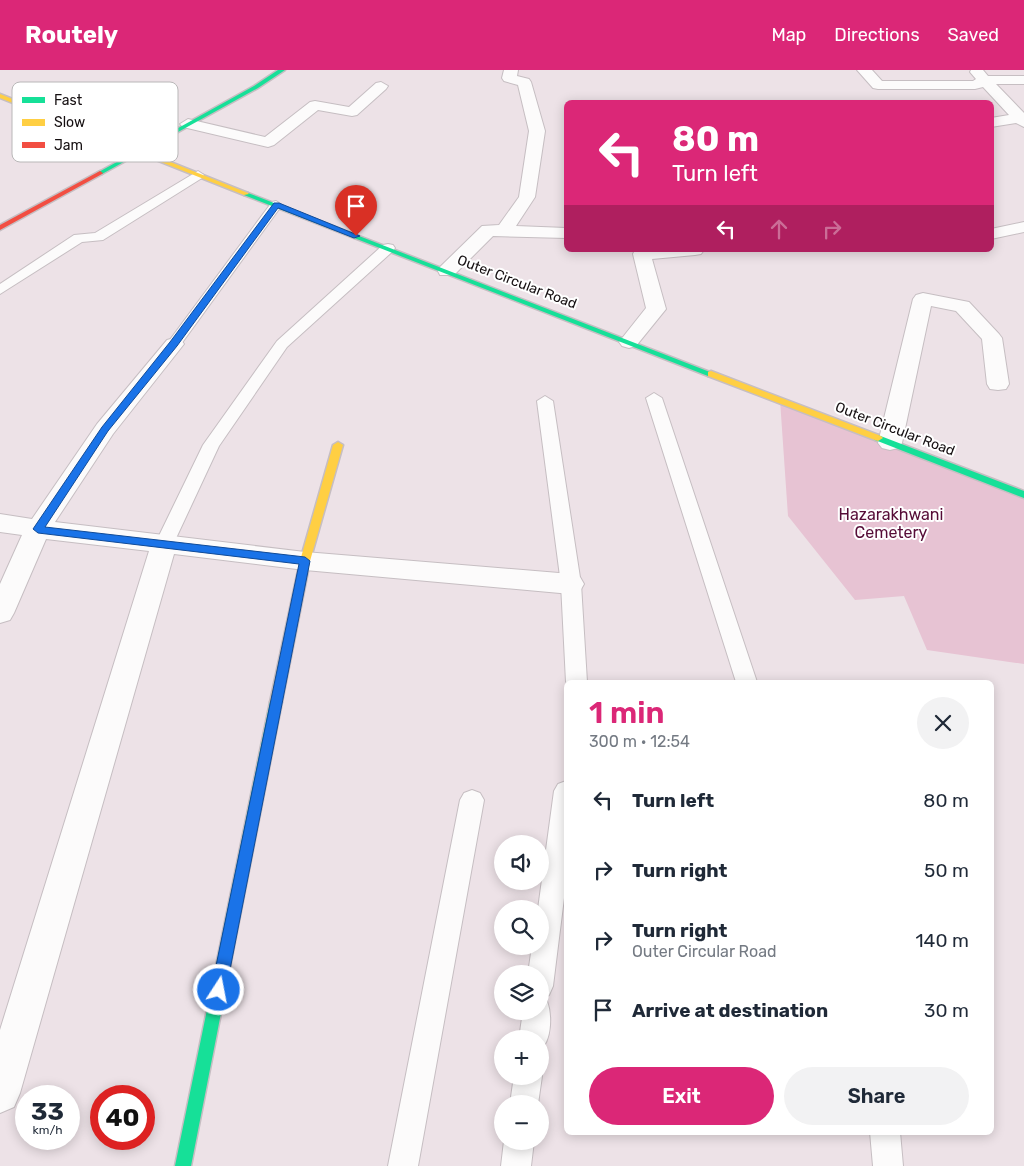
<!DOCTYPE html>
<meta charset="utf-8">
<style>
body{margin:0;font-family:Rubik,sans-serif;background:#f2f2f3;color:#1f2937;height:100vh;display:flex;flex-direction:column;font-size:19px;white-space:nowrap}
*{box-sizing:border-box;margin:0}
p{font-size:16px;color:#747a83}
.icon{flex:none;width:28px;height:28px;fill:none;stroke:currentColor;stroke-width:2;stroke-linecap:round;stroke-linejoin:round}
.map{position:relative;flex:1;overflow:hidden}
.sheet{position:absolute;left:564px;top:610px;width:430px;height:455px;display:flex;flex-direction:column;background:#fff;border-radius:8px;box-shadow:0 2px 12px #0003}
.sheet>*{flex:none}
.guide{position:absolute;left:564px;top:30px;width:430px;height:152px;border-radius:8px;box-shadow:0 2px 12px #0003;background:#db2777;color:#fff;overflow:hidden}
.tools{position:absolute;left:494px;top:765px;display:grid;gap:10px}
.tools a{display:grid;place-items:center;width:55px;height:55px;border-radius:50%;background:#fff;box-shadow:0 2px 12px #0003;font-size:25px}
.speed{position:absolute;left:15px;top:1015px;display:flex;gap:10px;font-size:25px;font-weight:700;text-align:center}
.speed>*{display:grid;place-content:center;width:65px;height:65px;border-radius:50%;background:#fff;box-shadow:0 2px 12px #0003;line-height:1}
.speed small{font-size:12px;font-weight:400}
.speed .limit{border:8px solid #d22;background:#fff;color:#111}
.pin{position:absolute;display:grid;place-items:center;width:42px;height:42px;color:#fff;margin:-51px -21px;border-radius:50% 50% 50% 0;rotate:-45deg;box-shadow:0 0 5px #0007}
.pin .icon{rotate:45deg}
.me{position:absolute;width:55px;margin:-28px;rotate:11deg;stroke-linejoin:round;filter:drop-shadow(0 0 4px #0008)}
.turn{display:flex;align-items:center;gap:18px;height:105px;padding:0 25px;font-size:22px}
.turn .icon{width:65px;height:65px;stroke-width:2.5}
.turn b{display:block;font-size:35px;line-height:42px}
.lanes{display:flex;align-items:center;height:48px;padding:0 25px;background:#0003;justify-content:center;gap:25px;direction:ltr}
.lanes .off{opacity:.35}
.round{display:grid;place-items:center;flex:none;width:52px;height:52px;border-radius:26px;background:#f2f2f3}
.summary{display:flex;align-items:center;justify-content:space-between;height:85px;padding:0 25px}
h1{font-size:30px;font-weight:600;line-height:38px;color:#db2777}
.button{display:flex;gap:10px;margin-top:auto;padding:10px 25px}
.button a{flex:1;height:58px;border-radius:30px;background:#db2777;color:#fff;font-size:20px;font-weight:600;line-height:58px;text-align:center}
.button a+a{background:#f2f2f3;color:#1f2937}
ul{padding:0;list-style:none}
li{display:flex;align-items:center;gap:15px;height:70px;padding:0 25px}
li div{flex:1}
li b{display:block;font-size:19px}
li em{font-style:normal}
header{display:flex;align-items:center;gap:30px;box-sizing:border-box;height:70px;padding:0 25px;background:#db2777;color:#fff}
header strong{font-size:24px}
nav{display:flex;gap:28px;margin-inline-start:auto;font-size:18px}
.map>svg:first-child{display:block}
.green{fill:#e7c3d3}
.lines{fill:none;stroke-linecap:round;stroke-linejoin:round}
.lane-casing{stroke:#c6bec2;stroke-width:2}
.street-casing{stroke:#c6bec2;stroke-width:2}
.fast-casing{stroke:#c6bec2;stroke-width:3}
.slow-casing{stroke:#c6bec2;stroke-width:3}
.jam-casing{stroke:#c6bec2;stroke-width:3}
.lane{fill:#fcfbfb;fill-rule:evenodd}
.street{fill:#fcfbfb;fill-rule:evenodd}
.fast{fill:#16e098;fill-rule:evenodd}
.slow{fill:#ffcf43;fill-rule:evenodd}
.jam{fill:#f24e42;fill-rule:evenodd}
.route{fill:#1a73e8;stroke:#114b97}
.labels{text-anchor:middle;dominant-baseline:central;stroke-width:4;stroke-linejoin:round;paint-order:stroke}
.far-street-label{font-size:14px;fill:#150f11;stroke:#fff}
.park-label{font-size:16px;fill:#560c37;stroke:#fff}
.key{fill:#fff;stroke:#b9b7b8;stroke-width:1}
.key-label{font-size:14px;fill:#150f11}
</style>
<header>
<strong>Routely</strong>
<nav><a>Map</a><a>Directions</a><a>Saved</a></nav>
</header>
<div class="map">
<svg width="1024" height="1096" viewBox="0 0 1024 1096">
<rect width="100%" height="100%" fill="#ede2e7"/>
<!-- green -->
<path class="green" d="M 780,330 L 1024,425 L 1024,594 L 927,580 L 904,526 L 855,530 L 788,446 Z"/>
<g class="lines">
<!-- lane casing -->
<g class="lane-casing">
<path id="lane" d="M 198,101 L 204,105 L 202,108 L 103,170 L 82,172 L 0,224 L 0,214 L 74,165 L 95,163 Z
M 276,131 L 282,135 L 179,277 L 169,277 L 166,274 L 169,271 L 272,132 Z
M 388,174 L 393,175 L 395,178 L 393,181 L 287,277 L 219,376 L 171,479 L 164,481 L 157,479 L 155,474 L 203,375 L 277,271 L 383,175 Z
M 654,323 L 662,328 L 757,612 L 736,612 L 646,328 Z
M 545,326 L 553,331 L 581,514 L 587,612 L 566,612 L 561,514 L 537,331 Z
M 566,711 L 566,812 L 553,916 L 549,925 L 541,929 L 547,931 C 552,944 552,971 540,980 L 540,969 L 519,969 L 523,941 L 540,941 L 540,904 L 528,904 L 532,876 L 540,876 L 540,839 L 538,839 L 554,721 L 558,714 Z
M 472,720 L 480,723 L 484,730 L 418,1096 L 388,1096 L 460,730 L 464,723 Z
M 540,1001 L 542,1006 L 538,1034 L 510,1034 L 514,1006 L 540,1006 Z
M 870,1062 L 900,1062 L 903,1096 L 873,1096 Z
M 504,1071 L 534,1071 L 531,1096 L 501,1096 Z"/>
</g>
<!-- street casing -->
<g class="street-casing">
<path id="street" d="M 504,0 L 518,0 L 517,6 L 529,9 L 531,12 L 545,61 L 535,127 L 516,156 L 566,158 L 566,168 L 493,166 L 454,205 L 440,205 L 438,201 L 440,197 L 482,156 L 499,155 L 519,127 L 529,61 L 518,15 L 504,11 L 502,8 Z
M 857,0 L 872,0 L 882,11 L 973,11 L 976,9 L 970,2 L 971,0 L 983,0 L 988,6 L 1024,6 L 1024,14 L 996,14 L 1024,43 L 1024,57 L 1016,53 L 991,57 L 991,48 L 1009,45 L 983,17 L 975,19 L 878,19 L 873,18 Z
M 381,12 L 388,16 L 386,19 L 357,45 L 352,46 L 318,40 L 274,75 L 268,77 L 183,57 L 180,54 L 188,49 L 265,67 L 310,32 L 315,31 L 349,37 L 376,13 Z
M 1024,152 L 1024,162 L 991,169 L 991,159 Z
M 635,180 L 704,180 L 701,184 L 695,185 L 652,189 L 666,239 L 636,276 L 629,278 L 622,276 L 619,272 L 646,238 L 633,184 Z
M 923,223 L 969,232 L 999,264 L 1002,268 L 1009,314 L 1006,319 L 998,320 L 990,319 L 987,314 L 982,269 L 956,241 L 931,236 L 902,373 L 898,378 L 890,380 L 882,378 L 878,373 L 913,229 L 916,225 Z
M 174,268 L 181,270 L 184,274 L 113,364 L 55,452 L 305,482 L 571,504 L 580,507 L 584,514 L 580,521 L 571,524 L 305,500 L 174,484 L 20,1023 L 14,1037 L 0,1043 L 0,960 L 149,481 L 46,469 L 14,543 L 10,550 L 0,553 L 0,514 L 22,465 L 0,462 L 0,444 L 32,449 L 97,354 L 167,270 Z"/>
</g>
<!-- fast casing -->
<g class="fast-casing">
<path id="fast" d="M 278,0 L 285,0 L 258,18 L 102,104 L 97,103 L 254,16 Z
M 244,123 L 248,123 L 715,304 L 714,306 L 708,306 L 244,125 Z
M 878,365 L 1024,421 L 1024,428 L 875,370 L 873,368 Z
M 276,627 L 280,629 L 282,632 L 191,1096 L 175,1096 L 270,632 L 272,629 Z"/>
</g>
<!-- slow casing -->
<g class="slow-casing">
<path id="slow" d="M 0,24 L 248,123 L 249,124 L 244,125 L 0,28 Z
M 711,301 L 881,366 L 883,368 L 878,371 L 875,370 L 708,306 L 708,302 Z
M 338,372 L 343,375 L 310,491 L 282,632 L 280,635 L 276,637 L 272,635 L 270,632 L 300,491 L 333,375 Z"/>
</g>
<!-- jam casing -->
<g class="jam-casing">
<path id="jam" d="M 100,101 L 103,103 L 102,104 L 0,160 L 0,155 Z"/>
</g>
<!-- lane -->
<use href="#lane" class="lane"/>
<!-- street -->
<use href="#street" class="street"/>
<!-- fast -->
<use href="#fast" class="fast"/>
<!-- slow -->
<use href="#slow" class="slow"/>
<!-- jam -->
<use href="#jam" class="jam"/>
</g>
<!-- route -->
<path class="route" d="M 274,133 L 279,133 L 360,166 L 354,168 L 278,138 L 177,276 L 108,361 L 45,457 L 305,487 L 310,491 L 226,920 L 224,926 L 219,928 L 213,926 L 211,920 L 299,494 L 38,463 L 33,459 L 102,357 L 170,272 Z"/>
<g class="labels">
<!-- far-street labels -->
<g class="far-street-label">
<text transform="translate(517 212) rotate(21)">Outer Circular Road</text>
<text transform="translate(895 359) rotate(21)">Outer Circular Road</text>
</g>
<!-- park labels -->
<g class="park-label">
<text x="891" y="444">Hazarakhwani<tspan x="891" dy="18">Cemetery</tspan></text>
</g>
</g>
<!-- legend -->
<rect x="12" y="12" width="166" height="80" rx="8" class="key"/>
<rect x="22" y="27" width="23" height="6" fill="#16e098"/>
<rect x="22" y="49" width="23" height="7" fill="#ffcf43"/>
<rect x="22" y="72" width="23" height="6" fill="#f24e42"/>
<g class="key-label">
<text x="54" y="35">Fast</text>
<text x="54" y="57">Slow</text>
<text x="54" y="80">Jam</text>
</g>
</svg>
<div class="tools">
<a><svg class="icon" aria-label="sound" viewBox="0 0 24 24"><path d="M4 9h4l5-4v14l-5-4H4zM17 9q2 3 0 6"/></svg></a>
<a><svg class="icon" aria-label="search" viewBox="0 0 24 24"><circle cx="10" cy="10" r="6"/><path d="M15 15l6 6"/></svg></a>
<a><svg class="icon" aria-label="layers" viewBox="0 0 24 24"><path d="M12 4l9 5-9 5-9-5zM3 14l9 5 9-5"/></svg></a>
<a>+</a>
<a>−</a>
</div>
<div class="speed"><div>33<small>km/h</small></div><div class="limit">40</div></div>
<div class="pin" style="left:356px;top:166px;background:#d93025"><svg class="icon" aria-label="arrive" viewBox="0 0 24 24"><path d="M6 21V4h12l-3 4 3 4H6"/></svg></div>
<svg class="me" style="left:219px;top:920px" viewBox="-20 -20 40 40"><circle r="17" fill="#1a73e8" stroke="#fff" stroke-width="3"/><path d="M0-11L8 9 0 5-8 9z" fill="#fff"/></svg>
<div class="guide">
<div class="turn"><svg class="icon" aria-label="left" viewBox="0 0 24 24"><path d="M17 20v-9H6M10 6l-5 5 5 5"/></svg><div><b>80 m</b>Turn left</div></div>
<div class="lanes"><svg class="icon" aria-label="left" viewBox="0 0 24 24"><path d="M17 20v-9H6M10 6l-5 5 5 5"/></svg><svg class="icon off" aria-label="ahead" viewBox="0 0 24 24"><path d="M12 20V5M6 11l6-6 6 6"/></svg><svg class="icon off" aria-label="right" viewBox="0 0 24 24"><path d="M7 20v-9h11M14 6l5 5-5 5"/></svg></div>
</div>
<section class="sheet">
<div class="summary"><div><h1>1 min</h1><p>300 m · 12:54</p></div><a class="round"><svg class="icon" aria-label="close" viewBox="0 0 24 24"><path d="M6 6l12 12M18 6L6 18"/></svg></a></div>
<ul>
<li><svg class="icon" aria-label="left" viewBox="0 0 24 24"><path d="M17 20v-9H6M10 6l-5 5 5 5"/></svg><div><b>Turn left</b></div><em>80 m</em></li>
<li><svg class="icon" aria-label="right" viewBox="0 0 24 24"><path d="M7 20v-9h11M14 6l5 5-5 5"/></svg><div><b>Turn right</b></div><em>50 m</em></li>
<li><svg class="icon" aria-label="right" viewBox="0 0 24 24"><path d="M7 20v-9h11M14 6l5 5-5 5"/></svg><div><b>Turn right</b><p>Outer Circular Road</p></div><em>140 m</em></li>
<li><svg class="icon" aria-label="arrive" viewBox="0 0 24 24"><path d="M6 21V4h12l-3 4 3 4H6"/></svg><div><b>Arrive at destination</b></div><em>30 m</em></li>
</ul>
<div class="button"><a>Exit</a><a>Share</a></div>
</section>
</div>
